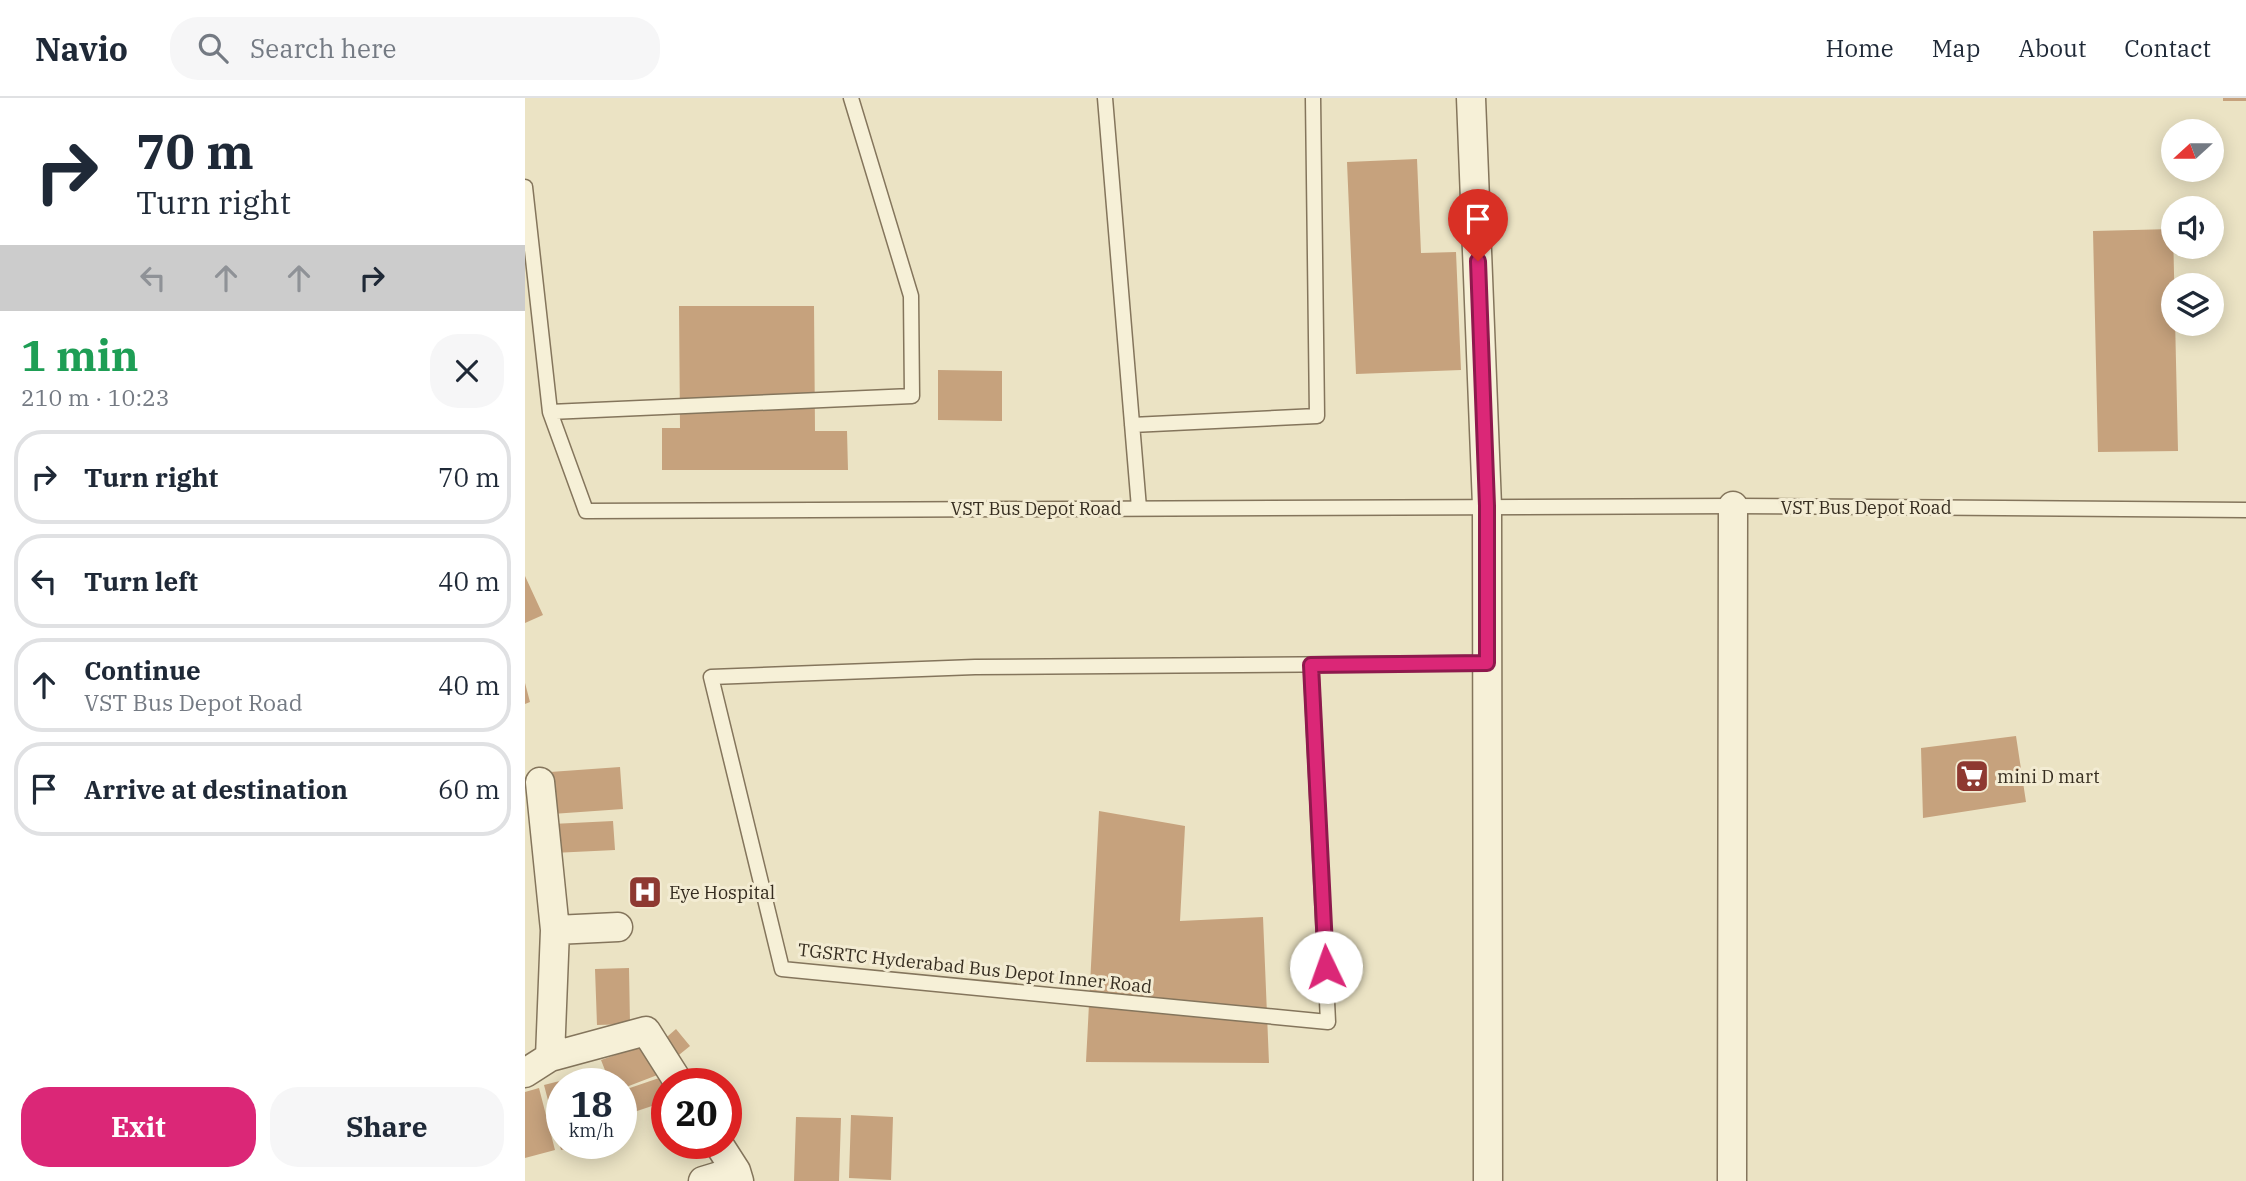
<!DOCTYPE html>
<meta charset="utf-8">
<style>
body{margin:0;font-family:"IBM Plex Serif",serif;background:#f6f6f7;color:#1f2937;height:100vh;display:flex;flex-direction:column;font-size:26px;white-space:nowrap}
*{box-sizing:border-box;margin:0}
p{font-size:23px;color:#747a83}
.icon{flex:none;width:38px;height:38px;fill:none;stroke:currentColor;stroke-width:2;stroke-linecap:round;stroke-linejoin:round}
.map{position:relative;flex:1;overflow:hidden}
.details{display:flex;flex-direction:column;background:#fff;width:525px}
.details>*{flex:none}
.top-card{background:#fff;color:#1f2937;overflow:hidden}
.needle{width:46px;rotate:249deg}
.fabs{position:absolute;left:1636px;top:21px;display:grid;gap:14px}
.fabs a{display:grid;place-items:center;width:63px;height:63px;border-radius:50%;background:#fff;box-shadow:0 4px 18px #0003;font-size:35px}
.speed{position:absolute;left:21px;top:970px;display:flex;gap:14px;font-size:35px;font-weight:700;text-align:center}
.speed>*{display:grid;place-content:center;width:91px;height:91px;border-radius:50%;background:#fff;box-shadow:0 4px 18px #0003;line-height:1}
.speed small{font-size:18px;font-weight:400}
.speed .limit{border:10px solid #d22;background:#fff;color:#111}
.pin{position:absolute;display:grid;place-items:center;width:60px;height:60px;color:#fff;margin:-72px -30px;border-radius:50% 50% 50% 0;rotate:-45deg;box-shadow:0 0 7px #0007}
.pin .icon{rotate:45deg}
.me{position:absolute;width:77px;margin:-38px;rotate:357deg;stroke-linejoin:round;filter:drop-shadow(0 0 5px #0008)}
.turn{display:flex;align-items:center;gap:24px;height:147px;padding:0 21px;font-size:32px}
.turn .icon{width:91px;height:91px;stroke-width:2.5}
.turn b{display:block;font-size:49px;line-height:60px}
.lanes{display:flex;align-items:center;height:66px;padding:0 21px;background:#0003;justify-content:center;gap:35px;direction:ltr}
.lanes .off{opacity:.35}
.round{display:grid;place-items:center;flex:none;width:74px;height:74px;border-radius:28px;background:#f6f6f7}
.summary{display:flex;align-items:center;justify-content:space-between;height:119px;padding:0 21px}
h1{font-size:42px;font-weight:800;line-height:52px;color:#1e9e55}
.cta{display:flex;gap:14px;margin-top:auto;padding:14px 21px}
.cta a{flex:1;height:80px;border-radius:28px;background:#db2777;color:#fff;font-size:28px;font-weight:800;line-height:80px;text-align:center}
.cta a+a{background:#f6f6f7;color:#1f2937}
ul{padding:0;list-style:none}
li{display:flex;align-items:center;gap:21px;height:94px;margin:0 14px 10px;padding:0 7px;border:4px solid #e0e1e3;border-radius:28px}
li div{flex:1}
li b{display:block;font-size:26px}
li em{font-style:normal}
header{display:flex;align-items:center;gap:42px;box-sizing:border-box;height:98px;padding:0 35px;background:#fff;border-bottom:2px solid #e0e1e3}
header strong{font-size:33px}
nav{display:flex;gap:38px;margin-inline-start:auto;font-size:24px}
.search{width:490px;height:63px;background:#f6f6f7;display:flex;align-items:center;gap:18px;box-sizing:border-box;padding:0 24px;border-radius:28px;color:#747a83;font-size:26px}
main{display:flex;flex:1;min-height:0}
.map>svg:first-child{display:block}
.building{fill:#c6a27d}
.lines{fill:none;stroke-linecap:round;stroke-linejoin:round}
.service-casing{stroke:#84755c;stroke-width:17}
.minor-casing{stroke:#84755c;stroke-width:31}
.service{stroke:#f6f0d7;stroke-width:14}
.minor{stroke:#f6f0d7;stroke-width:28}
.route-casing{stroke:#8e194d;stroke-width:18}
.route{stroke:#db2777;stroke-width:12}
.labels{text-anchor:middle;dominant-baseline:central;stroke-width:6;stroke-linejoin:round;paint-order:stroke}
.street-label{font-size:18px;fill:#352c1f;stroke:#f3ecd3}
.poi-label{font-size:18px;fill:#352c1f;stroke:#f3ecd3;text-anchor:start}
</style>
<header>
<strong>Navio</strong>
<div class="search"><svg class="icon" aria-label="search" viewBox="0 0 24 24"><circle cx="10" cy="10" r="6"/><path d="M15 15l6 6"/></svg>Search here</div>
<nav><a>Home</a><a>Map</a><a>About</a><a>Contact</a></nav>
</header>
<main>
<section class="details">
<div class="top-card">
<div class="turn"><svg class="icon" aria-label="right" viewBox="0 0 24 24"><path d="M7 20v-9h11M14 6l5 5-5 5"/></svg><div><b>70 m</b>Turn right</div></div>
<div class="lanes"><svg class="icon off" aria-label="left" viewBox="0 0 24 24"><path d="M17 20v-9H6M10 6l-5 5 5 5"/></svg><svg class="icon off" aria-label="ahead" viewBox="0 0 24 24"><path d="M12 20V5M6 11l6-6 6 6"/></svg><svg class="icon off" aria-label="ahead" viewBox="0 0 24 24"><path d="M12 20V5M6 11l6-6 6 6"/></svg><svg class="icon" aria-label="right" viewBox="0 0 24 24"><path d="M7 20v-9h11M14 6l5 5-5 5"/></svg></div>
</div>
<div class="summary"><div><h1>1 min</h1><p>210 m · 10:23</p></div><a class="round"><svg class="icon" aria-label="close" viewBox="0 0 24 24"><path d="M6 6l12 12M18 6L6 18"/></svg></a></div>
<ul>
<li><svg class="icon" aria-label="right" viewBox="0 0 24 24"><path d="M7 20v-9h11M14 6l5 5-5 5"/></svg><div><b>Turn right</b></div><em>70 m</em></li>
<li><svg class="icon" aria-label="left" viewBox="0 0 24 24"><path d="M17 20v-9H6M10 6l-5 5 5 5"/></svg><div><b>Turn left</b></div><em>40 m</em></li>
<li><svg class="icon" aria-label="ahead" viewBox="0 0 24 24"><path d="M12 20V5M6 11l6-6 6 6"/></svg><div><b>Continue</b><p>VST Bus Depot Road</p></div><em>40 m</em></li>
<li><svg class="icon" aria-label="arrive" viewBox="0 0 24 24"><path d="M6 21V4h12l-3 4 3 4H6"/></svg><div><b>Arrive at destination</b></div><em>60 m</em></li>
</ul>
<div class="cta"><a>Exit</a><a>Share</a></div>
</section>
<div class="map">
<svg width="1721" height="1083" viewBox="0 0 1721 1083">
<rect width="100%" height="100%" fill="#ebe3c4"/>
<!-- building -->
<path class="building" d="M 1698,0 L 1721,0 L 1721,3 L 1698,3 Z
M 892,61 L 896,155 L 931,154 L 936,272 L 831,276 L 822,64 Z
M 1648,131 L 1653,353 L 1573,354 L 1568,133 Z
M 154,208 L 289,208 L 290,333 L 322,333 L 323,372 L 137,372 L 137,330 L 155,330 Z
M 413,272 L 477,273 L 477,323 L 413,322 Z
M 0,478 L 18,517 L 0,525 Z
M 0,585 L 5,604 L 0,606 Z
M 1491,638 L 1501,704 L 1398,720 L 1396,650 Z
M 95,669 L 98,711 L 27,716 L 25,674 Z
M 574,713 L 660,728 L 655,823 L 738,819 L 744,965 L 561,964 Z
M 88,723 L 90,752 L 28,755 L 27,726 Z
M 104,870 L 105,926 L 72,927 L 70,871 Z
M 151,931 L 165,948 L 149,961 L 135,945 Z
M 124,945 L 135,976 L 96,991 L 96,985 L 85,985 L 76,962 Z
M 66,975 L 69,985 L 37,985 L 37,1045 L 62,1046 L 36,1052 L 19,987 Z
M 140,978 L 142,1003 L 97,1018 L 96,993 Z
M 14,990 L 30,1052 L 0,1060 L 0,994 Z
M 326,1017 L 368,1019 L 366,1082 L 324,1080 Z
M 271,1019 L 316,1020 L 314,1083 L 269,1083 Z"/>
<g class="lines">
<!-- service casing -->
<g class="service-casing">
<path id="service" d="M 580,0 L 614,410
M 0,89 L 25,314 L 61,413 L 1208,408 L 1721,412
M 25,314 L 387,298 L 386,198 L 326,0
M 607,327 L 792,318 L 788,0
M 786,567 L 803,924 L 257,871 L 186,579 L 450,569 L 962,565"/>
</g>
<!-- minor casing -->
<g class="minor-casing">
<path id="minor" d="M 946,0 L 962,408 L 963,1083
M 15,684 L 30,832 L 25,959
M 30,832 L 93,829
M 0,975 L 25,959 L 121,933 L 154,985
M 193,1045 L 211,1073 L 214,1083
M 178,1083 L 211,1073
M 1207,1083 L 1208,408"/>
</g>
<!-- service -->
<use href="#service" class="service"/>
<!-- minor -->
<use href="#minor" class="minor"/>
</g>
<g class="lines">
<!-- route casing -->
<g class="route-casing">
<path id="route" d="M 801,869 L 786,567 L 962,565 L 962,408 L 953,163"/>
</g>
<!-- route -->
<use href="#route" class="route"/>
</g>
<!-- icons -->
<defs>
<g id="supermarket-square" transform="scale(1.75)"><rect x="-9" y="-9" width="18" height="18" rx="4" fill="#8e3931" stroke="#f3ecd3"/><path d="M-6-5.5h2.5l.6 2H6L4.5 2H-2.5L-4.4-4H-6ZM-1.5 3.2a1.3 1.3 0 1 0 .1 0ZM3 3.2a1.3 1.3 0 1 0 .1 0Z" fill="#fff"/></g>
<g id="hospital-square" transform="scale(1.75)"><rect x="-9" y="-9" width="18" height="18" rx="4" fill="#8e3931" stroke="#f3ecd3"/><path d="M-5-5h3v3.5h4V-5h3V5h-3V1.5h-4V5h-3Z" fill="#fff"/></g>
</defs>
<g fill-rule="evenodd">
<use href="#supermarket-square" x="1447" y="678"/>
<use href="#hospital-square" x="120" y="794"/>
</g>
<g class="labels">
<!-- street labels -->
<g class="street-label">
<text x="1341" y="409">VST Bus Depot Road</text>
<text x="511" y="410">VST Bus Depot Road</text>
<text transform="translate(450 870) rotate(6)">TGSRTC Hyderabad Bus Depot Inner Road</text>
</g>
<!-- poi labels -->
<g class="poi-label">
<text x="1472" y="678">mini D mart</text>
<text x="144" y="794">Eye Hospital</text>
</g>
</g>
</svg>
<div class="fabs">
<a><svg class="needle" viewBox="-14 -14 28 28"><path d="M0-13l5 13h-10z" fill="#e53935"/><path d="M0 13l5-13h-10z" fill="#747a83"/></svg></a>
<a><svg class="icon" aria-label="sound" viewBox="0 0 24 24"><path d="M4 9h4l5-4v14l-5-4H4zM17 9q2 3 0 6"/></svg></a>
<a><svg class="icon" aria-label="layers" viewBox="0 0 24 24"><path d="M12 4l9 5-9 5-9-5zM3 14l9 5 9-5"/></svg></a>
</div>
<div class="speed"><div>18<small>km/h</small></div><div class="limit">20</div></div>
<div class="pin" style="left:953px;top:163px;background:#d93025"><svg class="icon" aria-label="arrive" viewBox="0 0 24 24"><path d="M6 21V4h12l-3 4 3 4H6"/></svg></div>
<svg class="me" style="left:801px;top:869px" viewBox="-20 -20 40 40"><circle r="19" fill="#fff"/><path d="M0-13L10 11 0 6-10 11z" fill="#db2777"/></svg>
</div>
</main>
